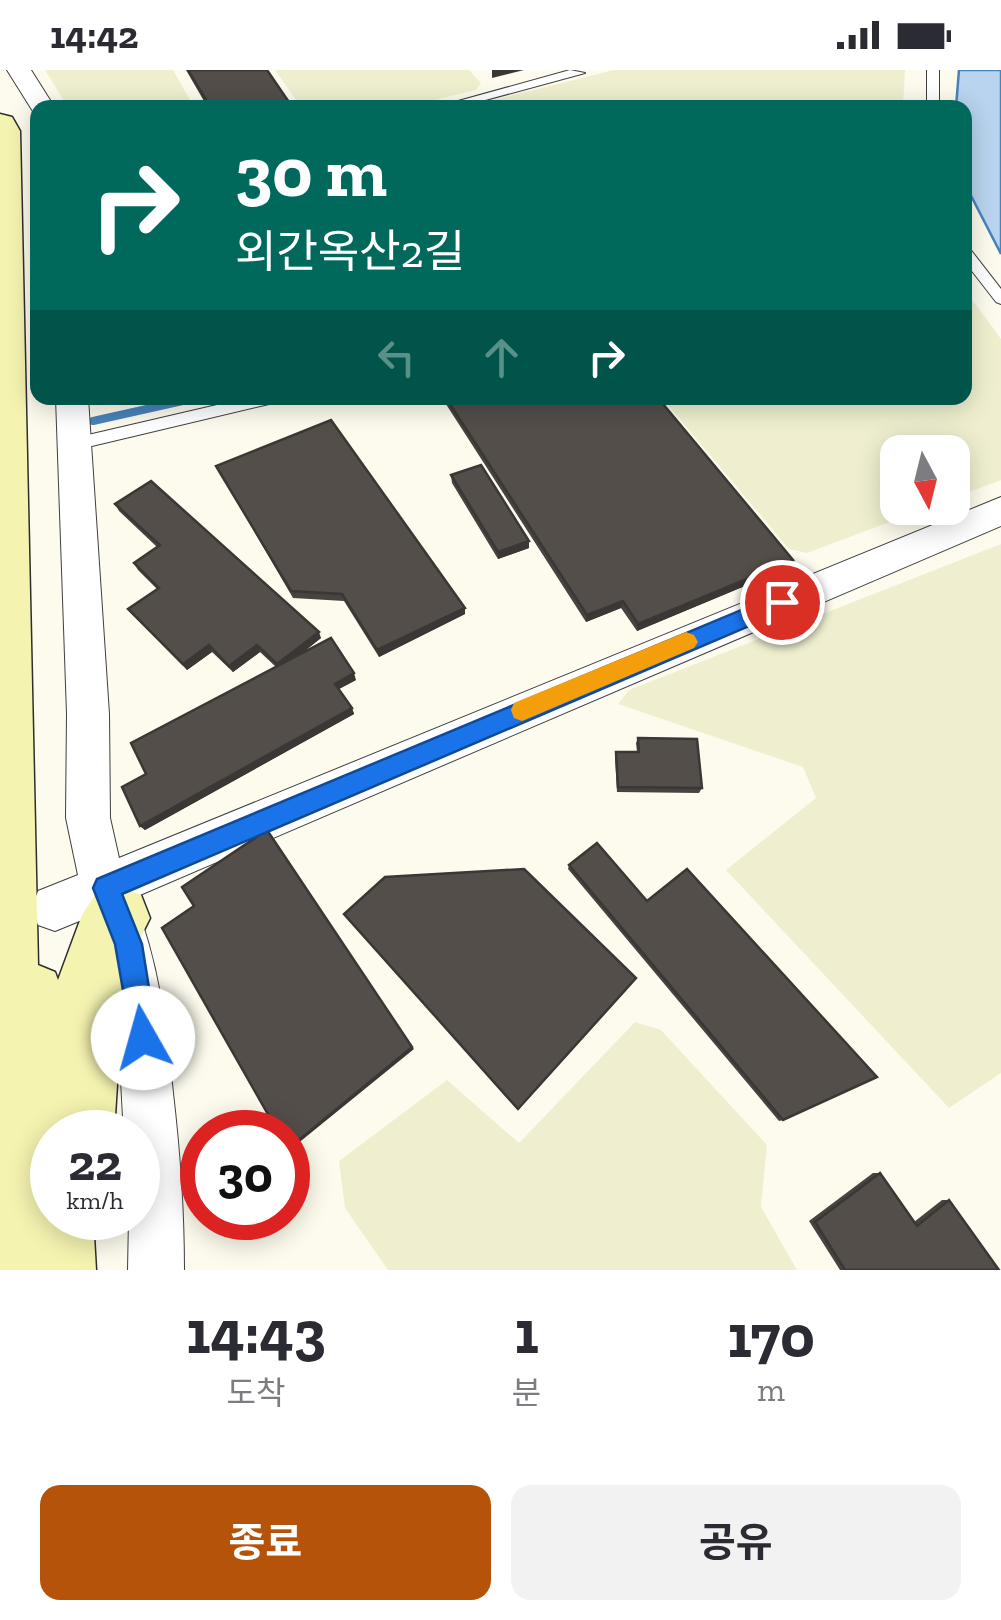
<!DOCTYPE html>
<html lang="ko">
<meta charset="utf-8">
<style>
body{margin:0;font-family:"Zilla Slab","Noto Sans KR",serif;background:#f2f2f3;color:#2b2b33;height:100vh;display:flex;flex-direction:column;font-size:38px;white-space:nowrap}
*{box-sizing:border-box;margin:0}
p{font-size:32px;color:#7c7c81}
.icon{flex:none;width:55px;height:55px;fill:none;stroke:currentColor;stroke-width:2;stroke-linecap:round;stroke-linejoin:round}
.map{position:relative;height:1200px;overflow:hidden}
.panel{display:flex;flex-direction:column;background:#fff;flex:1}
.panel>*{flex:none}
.hud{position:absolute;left:30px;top:30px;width:942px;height:305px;border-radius:20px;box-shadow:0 5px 25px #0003;background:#00695c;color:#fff;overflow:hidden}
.needle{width:65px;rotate:173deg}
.tools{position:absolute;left:880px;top:365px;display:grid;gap:20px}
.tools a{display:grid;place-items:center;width:90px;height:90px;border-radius:20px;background:#fff;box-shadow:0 5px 25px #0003;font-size:50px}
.speed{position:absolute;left:30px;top:1040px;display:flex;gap:20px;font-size:50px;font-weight:700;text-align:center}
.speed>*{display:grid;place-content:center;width:130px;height:130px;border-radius:50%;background:#fff;box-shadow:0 5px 25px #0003;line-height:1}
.speed small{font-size:25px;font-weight:400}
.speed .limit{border:15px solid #d22;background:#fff;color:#111}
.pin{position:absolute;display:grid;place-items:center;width:85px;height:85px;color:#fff;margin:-42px;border:5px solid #fff;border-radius:50%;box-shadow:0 2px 10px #0007}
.me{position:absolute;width:110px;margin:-55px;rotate:353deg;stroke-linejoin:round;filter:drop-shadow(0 0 8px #0008)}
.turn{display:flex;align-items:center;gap:35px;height:210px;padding:0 40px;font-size:45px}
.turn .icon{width:130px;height:130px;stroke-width:2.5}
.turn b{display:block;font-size:70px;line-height:85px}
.lanes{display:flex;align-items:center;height:95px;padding:0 40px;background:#0003;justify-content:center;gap:50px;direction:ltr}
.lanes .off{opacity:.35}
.eta{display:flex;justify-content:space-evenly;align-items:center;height:170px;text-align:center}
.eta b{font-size:60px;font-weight:700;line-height:70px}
.button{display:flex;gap:20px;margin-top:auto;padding:20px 40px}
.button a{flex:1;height:115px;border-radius:20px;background:#b45309;color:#fff;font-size:40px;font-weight:700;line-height:115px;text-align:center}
.button a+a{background:#f2f2f3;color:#2b2b33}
.status{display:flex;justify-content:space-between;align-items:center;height:70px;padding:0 50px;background:#fff;direction:ltr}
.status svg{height:28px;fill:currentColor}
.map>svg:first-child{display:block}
.farmland{fill:#efefd0}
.water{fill:#b8d4ee;stroke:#4882bb;stroke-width:2.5}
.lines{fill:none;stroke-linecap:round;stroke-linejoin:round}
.stream{stroke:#4882bb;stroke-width:8}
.lane-casing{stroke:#3f3f3f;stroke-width:2}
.street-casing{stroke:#3f3f3f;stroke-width:2}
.secondary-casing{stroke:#2e2e2e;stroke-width:3}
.lane{fill:#fff;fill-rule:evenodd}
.street{fill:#fff;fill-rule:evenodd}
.secondary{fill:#f4f3b0;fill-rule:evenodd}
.wall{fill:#474340}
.shaded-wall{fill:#3a3734}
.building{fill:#534e4a;stroke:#3a3734;stroke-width:2.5}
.route{fill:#1a73e8;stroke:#114b97;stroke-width:2.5}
.slow{fill:#f59e0b}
</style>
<div class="status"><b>14:42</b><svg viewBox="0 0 49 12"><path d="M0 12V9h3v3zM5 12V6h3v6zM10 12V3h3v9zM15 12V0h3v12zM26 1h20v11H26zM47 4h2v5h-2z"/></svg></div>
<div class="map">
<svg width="1001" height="1200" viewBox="0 0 1001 1200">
<rect width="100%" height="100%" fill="#fdfbed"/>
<!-- farmland -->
<path class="farmland" d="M 45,0 L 173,0 L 194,37 L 68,37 Z
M 275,0 L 469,0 L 481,13 L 476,20 L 405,37 L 301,37 Z
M 614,0 L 905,0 L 903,37 L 465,37 Z
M 965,220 L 1001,269 L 1001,410 L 953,428 L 952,382 L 898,382 L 898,438 L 927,438 L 807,483 L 789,479 L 662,328 L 965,328 Z
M 1001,474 L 1001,1003 L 949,1038 L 726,800 L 816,728 L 803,697 L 618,634 L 629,620 Z
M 635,952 L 661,960 L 767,1075 L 761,1137 L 797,1200 L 388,1200 L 345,1138 L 339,1091 L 447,1010 L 519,1073 Z"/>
<!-- water -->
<path class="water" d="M 959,0 L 1001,0 L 1001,184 L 965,114 L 965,38 L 956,37 Z"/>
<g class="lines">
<!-- stream -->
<path class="stream" d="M 93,351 L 196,328"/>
<!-- lane casing -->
<g class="lane-casing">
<path id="lane" d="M 570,0 L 585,3 L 456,38 L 433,38 Z
M 927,0 L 939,0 L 939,38 L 927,38 Z
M 965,178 L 970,179 L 1001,219 L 1001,234 L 996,232 L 965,192 Z
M 247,328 L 277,328 L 269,334 L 75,380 L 67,374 L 75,368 Z"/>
</g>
<!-- street casing -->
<g class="street-casing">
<path id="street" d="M 7,0 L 31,0 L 55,38 L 38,38 L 38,44 L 34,43 Z
M 56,328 L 88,328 L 109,644 L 110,748 L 119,788 L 1001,427 L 1001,456 L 133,828 C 159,892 166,955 173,1023 C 180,1083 184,1140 184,1200 L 128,1200 L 129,1148 L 138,1148 L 138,1062 L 124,1062 C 119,990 120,914 94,845 L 55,861 L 38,855 L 32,838 L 38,821 L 78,805 L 66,748 L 67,644 Z"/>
</g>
<!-- secondary casing -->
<g class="secondary-casing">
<path id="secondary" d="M 0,44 L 12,47 L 20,61 L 38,895 L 55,902 L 58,910 L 82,845 L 95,825 L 118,816 L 141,825 L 150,848 L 131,886 L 123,920 L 114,1062 L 52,1062 L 52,1148 L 93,1148 L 96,1200 L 0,1200 Z"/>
</g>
<!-- lane -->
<use href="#lane" class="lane"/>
<!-- street -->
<use href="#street" class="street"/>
<!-- secondary -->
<use href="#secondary" class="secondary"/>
</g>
<!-- wall -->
<path class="wall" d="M 186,0 L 267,0 L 293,38 L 208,38 Z
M 442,328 L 658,328 L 790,497 L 637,561 L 621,538 L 586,552 Z
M 216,396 L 465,538 L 465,544 L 379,587 L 344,531 L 293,528 Z
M 451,405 L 529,471 L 529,478 L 498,489 L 452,413 Z
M 115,434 L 321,568 L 303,582 L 356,610 L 339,619 L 352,638 L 354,644 L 145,760 L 140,756 L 146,704 L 276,597 L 260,582 L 233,602 L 212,582 L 187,600 L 133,545 L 128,539 L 157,519 L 138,500 L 134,493 L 157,477 L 119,441 Z
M 638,668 L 702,718 L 699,723 L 617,722 L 615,687 L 616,682 L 637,682 L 636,673 Z
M 569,795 L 783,1050 L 779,1051 L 568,799 Z
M 344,844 L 634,911 L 518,1040 Z
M 873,1103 L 880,1103 L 914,1152 L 942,1130 L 949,1130 L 999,1200 L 840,1200 L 809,1151 Z"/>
<!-- shaded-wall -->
<path class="shaded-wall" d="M 492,0 L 524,0 L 492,8 Z
M 529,471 L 529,478 L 498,489 L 498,482 Z
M 793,490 L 790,497 L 637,561 L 638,554 Z
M 623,531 L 621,538 L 586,552 L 587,545 Z
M 465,538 L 465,544 L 379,587 L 377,580 Z
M 319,562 L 321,568 L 280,601 L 277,594 Z
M 209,575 L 212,582 L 187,600 L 183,594 Z
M 257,575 L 260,582 L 233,602 L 229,596 Z
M 354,603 L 356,610 L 337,620 L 335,614 Z
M 352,638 L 354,644 L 145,760 L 140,756 Z
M 412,977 L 414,979 L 291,1079 L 288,1079 Z"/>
<!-- building -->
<path class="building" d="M 188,0 L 267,0 L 293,38 L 211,38 Z
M 446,328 L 658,328 L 793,490 L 638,554 L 623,531 L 587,545 Z
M 331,350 L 465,538 L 377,580 L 342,524 L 291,521 L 216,396 Z
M 481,395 L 529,471 L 498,482 L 451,405 Z
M 151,411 L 319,562 L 277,594 L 257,575 L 229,596 L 209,575 L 183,594 L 128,539 L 159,518 L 134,493 L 160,475 L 115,434 Z
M 331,568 L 354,603 L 335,614 L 352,638 L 140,756 L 122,717 L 146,704 L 131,673 Z
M 638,668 L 697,669 L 702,718 L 618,717 L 616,682 L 639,682 Z
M 267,760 L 412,977 L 288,1079 L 288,1062 L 278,1062 L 162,858 L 194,836 L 182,817 Z
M 597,773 L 647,831 L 687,799 L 877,1007 L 783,1050 L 569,795 Z
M 524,799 L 636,908 L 518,1039 L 344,844 L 385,807 Z
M 880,1103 L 917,1156 L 949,1130 L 999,1200 L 845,1200 L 815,1152 Z"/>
<!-- route -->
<path class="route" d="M 782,523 L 789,526 L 793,532 L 789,539 L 122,824 L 142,874 L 157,968 L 153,978 L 143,982 L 133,978 L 115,874 L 93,818 L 97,809 Z"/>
<!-- slow -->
<path class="slow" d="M 686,562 L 694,565 L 698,572 L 694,578 L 522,651 L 514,648 L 511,640 L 514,633 Z"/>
</svg>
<div class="tools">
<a><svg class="needle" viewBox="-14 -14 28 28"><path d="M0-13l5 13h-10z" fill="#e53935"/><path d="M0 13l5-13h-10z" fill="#7c7c81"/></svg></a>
</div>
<div class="speed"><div>22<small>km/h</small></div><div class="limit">30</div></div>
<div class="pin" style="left:782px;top:532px;background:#d93025"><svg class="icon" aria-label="arrive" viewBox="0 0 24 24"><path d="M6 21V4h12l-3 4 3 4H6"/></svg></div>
<svg class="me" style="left:143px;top:968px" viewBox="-20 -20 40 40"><circle r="19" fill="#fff"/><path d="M0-13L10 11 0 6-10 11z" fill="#1a73e8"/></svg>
<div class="hud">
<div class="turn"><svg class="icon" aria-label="right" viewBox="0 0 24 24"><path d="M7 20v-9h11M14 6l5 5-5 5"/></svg><div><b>30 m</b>외간옥산2길</div></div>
<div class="lanes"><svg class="icon off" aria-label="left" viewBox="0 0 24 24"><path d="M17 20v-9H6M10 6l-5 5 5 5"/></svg><svg class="icon off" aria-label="ahead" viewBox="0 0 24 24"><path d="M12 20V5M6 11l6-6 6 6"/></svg><svg class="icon" aria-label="right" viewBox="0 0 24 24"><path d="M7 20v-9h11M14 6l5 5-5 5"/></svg></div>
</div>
</div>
<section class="panel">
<div class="eta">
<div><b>14:43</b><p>도착</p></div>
<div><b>1</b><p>분</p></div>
<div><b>170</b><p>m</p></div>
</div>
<div class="button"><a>종료</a><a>공유</a></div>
</section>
